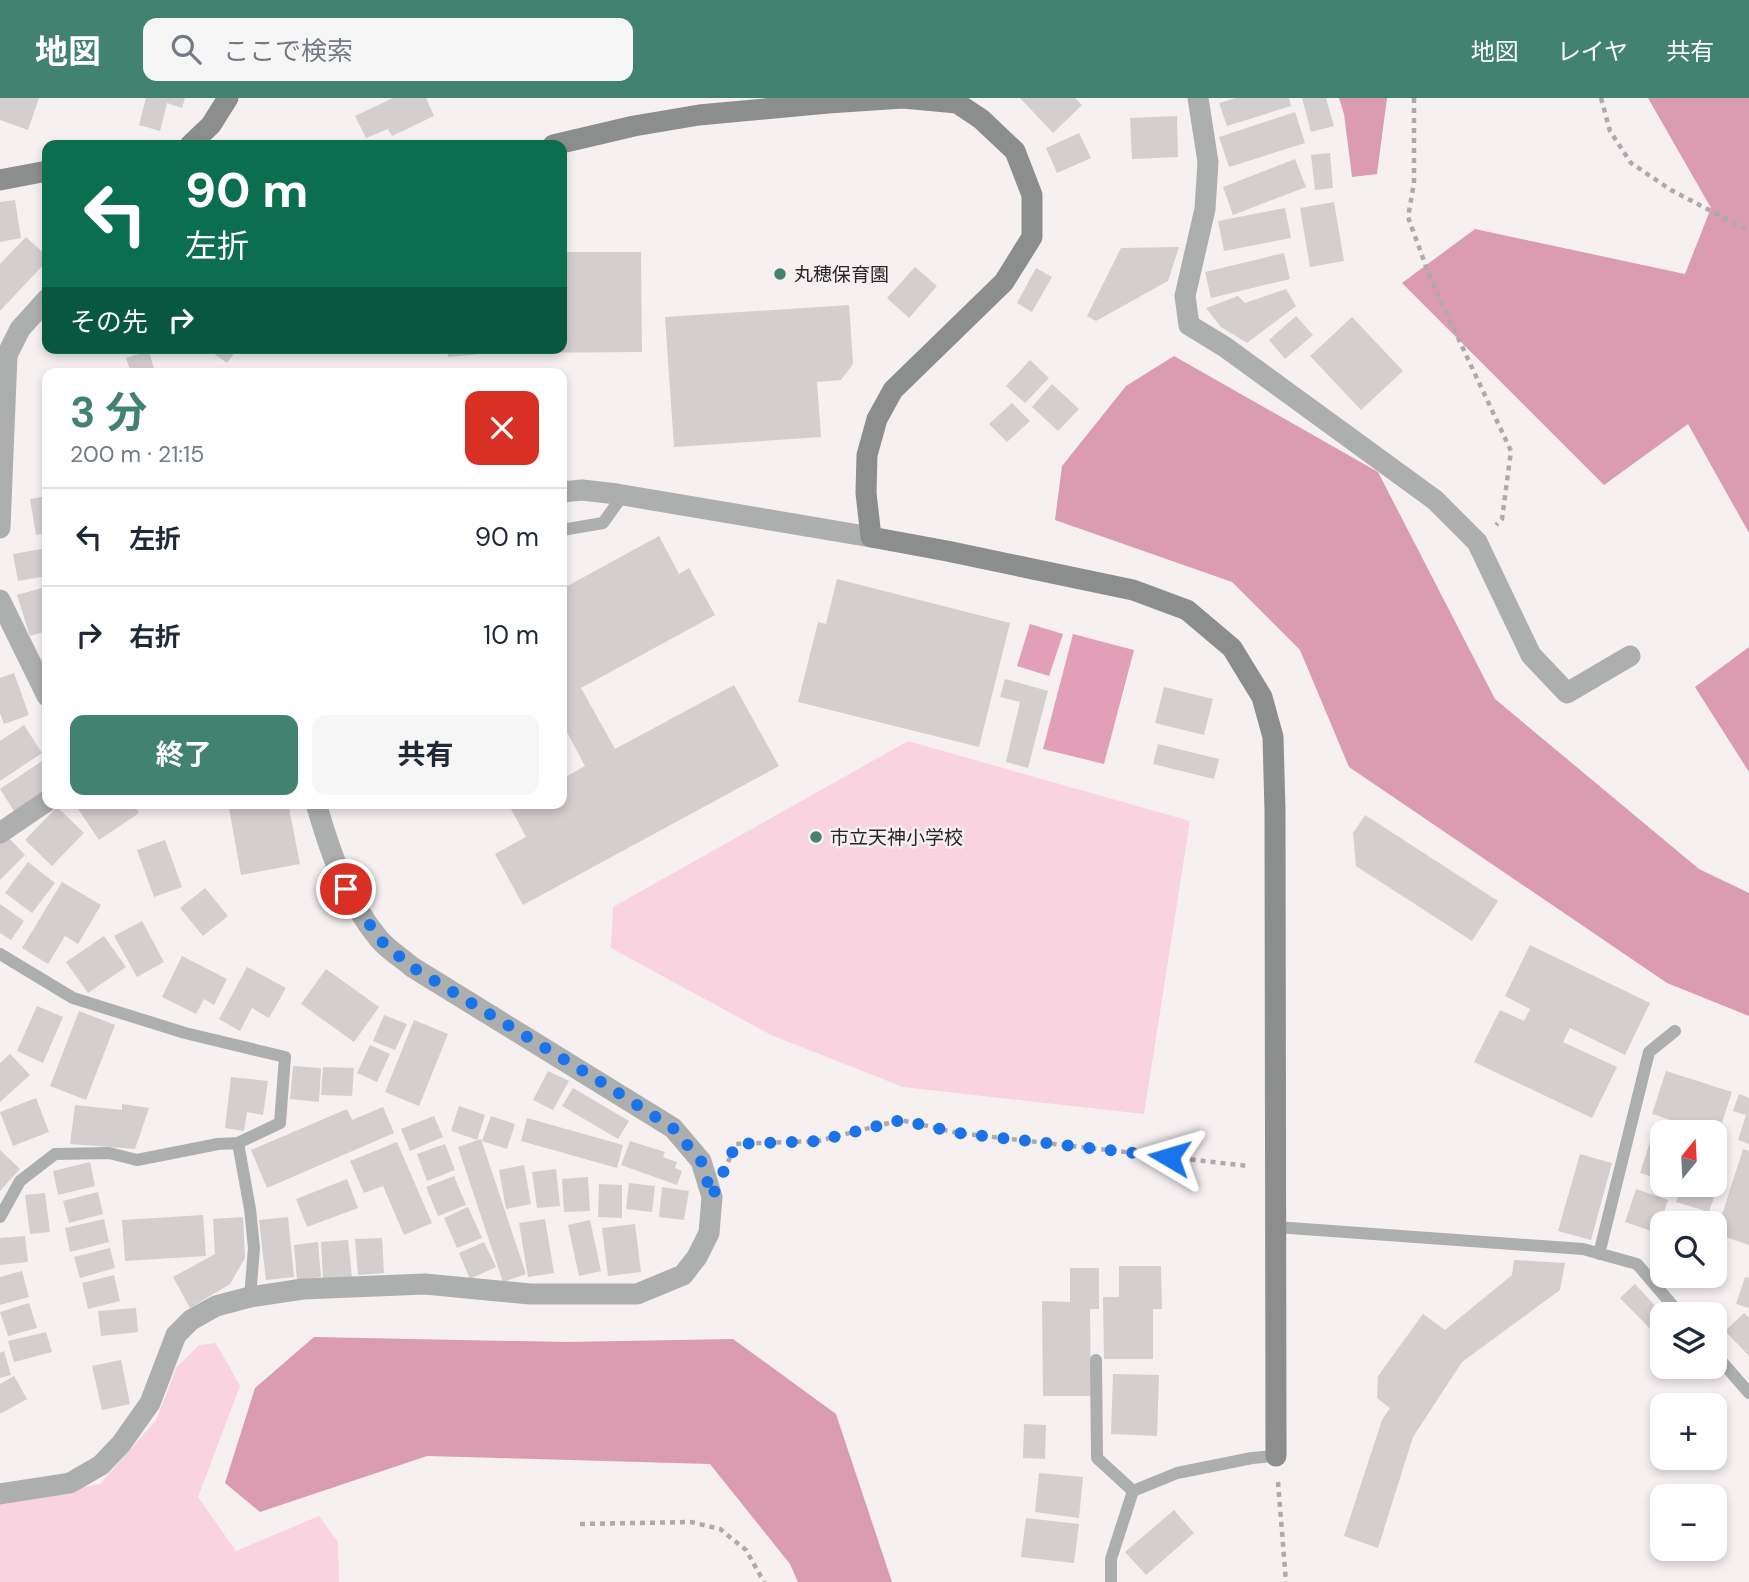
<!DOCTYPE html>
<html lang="ja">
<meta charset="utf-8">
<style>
body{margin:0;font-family:"DM Sans","Noto Sans JP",sans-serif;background:#f6f6f7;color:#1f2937;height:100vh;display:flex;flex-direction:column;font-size:26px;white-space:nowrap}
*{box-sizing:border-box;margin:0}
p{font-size:23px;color:#747a83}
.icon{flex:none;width:38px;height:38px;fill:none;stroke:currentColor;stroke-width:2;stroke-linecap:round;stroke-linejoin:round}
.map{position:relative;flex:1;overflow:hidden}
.sheet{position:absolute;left:42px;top:270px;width:525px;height:441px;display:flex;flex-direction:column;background:#fff;border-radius:14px;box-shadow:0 4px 10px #0003}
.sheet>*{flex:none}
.banner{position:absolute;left:42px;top:42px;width:525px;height:214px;border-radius:14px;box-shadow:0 4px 10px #0003;background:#0b6e4f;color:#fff;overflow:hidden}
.needle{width:46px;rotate:18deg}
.fabs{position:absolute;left:1650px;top:1022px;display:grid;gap:14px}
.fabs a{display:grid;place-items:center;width:77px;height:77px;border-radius:14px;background:#fff;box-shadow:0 4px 10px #0003;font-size:35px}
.pin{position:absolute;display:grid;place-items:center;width:60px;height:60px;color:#fff;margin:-30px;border:4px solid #fff;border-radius:50%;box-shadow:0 2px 7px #0007}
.me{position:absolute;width:77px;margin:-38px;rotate:277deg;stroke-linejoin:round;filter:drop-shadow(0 0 5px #0008)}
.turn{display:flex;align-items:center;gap:24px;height:147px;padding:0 28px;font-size:32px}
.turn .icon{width:91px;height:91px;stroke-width:2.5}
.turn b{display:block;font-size:49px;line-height:60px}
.then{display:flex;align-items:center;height:66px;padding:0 28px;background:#0003;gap:14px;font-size:26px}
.round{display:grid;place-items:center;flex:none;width:74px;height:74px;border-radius:14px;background:#f6f6f7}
.summary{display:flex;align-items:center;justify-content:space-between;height:119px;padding:0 28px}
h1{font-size:42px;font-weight:700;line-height:52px;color:#428271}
.action{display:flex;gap:14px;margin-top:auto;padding:14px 28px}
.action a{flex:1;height:80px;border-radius:14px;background:#428271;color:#fff;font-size:28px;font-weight:700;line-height:80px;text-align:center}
.action a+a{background:#f6f6f7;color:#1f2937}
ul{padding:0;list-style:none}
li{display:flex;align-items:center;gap:21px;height:98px;padding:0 28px;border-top:2px solid #e0e1e3}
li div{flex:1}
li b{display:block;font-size:26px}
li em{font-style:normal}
header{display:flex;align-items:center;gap:42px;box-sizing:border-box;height:98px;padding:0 35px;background:#428271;color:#fff}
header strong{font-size:33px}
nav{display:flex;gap:38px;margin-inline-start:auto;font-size:24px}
.search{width:490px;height:63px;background:#f6f6f7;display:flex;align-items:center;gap:18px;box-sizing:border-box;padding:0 24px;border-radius:14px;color:#747a83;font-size:26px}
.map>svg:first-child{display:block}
.green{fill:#fad3e0}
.forest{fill:#db9cb2}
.water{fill:#e1a0b7}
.building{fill:#d4cecf}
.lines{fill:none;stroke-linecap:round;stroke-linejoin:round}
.path{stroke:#aea9aa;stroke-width:4.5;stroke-dasharray:5 5;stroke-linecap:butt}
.lane{stroke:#acafae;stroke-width:12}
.street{stroke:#acafae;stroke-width:21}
.secondary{stroke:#8b8e8d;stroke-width:21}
.route{stroke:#1a73e8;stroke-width:12;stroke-dasharray:0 21.6}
.poi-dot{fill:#428271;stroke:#f6f0f1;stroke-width:2.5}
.labels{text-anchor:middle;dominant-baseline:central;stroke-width:5;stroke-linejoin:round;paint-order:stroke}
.poi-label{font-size:19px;fill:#282627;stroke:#f6f0f1;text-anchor:start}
</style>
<header>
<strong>地図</strong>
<div class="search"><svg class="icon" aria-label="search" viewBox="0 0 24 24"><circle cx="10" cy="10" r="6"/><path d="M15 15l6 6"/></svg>ここで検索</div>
<nav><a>地図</a><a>レイヤ</a><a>共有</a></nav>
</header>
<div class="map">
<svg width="1749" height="1484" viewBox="0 0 1749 1484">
<rect width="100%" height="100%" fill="#f6f0f1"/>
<!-- green -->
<path class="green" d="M 908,643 L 1190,723 L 1144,1016 L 903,989 L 771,937 L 611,850 L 613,809 Z
M 216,1245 L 240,1288 L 198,1399 L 236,1453 L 319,1418 L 338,1444 L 339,1484 L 0,1484 L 0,1406 L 100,1386 L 156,1322 L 177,1269 L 199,1247 Z"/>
<!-- forest -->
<path class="forest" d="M 1339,0 L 1387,0 L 1377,76 L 1352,79 L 1344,16 Z
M 1648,0 L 1749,0 L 1749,435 L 1688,326 L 1604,387 L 1402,185 L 1475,131 L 1685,176 L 1711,110 Z
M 1174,258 L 1378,374 L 1495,601 L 1699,771 L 1749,795 L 1749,918 L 1667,885 L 1349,669 L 1300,552 L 1232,484 L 1055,422 L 1062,368 L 1126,288 Z
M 1749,549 L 1749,674 L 1695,589 Z
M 314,1239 L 566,1244 L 733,1241 L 836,1316 L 892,1484 L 798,1484 L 790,1466 L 710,1366 L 427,1358 L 260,1414 L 225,1385 L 255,1290 Z"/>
<!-- water -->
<path class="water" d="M 1030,526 L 1063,536 L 1049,578 L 1017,568 Z
M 1073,536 L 1134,552 L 1104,666 L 1043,651 Z"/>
<!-- building -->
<path class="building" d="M 0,0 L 39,0 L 28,32 L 0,22 Z
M 146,0 L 185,0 L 182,10 L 167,5 L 160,33 L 139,27 Z
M 393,0 L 426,0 L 434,18 L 392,38 L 388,31 L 366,40 L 355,18 Z
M 1020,0 L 1075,0 L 1082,7 L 1053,35 Z
M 1236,0 L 1289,0 L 1291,8 L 1227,28 L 1219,5 Z
M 1302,0 L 1326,0 L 1334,28 L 1311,34 Z
M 1295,14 L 1305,45 L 1229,69 L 1219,39 Z
M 1177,18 L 1178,59 L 1132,61 L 1130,20 Z
M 1079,35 L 1091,60 L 1057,75 L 1046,50 Z
M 1330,55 L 1333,90 L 1315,92 L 1311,57 Z
M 1295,61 L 1306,89 L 1233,117 L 1223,89 Z
M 15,102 L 21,140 L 0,144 L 0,104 Z
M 1334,104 L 1344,163 L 1310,169 L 1300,110 Z
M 1285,110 L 1291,140 L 1224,153 L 1218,123 Z
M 26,139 L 47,158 L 47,163 L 0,213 L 0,166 Z
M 1179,149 L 1168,183 L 1096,223 L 1087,218 L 1121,150 Z
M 562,154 L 641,154 L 642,254 L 498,255 L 497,250 L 562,250 Z
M 1284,155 L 1290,181 L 1211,200 L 1205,174 Z
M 915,169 L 937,188 L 909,220 L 887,200 Z
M 1036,170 L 1052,179 L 1032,214 L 1017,205 Z
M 1286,191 L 1296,208 L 1247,245 L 1221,229 L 1206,210 L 1238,198 L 1245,205 Z
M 849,207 L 853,266 L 841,282 L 817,284 L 821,339 L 674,349 L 665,219 Z
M 1296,218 L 1313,237 L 1285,261 L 1269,242 Z
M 1352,219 L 1403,273 L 1361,312 L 1310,258 Z
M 206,250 L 238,250 L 227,265 Z
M 447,250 L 480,250 L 481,256 L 448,259 Z
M 149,253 L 155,275 L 131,275 L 126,260 Z
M 1030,262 L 1049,280 L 1025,305 L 1006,288 Z
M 1052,286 L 1079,311 L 1058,333 L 1032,309 Z
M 1012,305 L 1030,323 L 1007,344 L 989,326 Z
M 47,398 L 47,435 L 36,437 L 30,401 Z
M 659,438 L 679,476 L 689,470 L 715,517 L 581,590 L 615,651 L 734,587 L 779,668 L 523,807 L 495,756 L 526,739 L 510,709 L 517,705 L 562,705 L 562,681 L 585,668 L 562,625 L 562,491 Z
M 47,450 L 47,478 L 18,483 L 13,456 Z
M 837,481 L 1010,525 L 979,649 L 798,604 L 818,524 L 826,526 Z
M 42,490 L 47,507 L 47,533 L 30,538 L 17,497 Z
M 14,575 L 29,617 L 4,626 L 0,615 L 0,580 Z
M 1005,581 L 1048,593 L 1028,670 L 1006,664 L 1020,604 L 1000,599 Z
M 1164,589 L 1213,601 L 1204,637 L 1155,625 Z
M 24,627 L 42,655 L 0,683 L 0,643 Z
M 1158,646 L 1219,661 L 1214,681 L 1153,666 Z
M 45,661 L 47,665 L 47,691 L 14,713 L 0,691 Z
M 74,705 L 133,705 L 139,715 L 99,742 Z
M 228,705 L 288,705 L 300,766 L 241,777 Z
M 57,709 L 84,735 L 52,768 L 25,742 Z
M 1365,717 L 1498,803 L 1472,843 L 1356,768 L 1353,735 Z
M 7,738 L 25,757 L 0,782 L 0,744 Z
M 165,742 L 182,789 L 154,799 L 137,752 Z
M 28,764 L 55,785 L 32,815 L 5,795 Z
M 62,784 L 101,807 L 78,846 L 65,838 L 48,866 L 22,850 Z
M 205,790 L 228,818 L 203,838 L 180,810 Z
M 0,806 L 24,823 L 11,842 L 0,835 Z
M 142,823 L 164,864 L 137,879 L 114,838 Z
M 104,838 L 126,869 L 88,895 L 66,864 Z
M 1530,847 L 1650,905 L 1625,957 L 1570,930 L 1563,944 L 1617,969 L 1592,1020 L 1474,964 L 1500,912 L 1524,923 L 1530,911 L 1505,898 Z
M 182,858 L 227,881 L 214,907 L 204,901 L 196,916 L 162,899 Z
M 247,869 L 286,890 L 269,920 L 252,910 L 240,933 L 219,921 Z
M 326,871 L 379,909 L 354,944 L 301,906 Z
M 37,908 L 63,919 L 43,965 L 17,953 Z
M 79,913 L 115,927 L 86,1002 L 50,988 Z
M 384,917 L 407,926 L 395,952 L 373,943 Z
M 414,922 L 448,936 L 419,1008 L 385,994 Z
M 370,947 L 390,956 L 377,984 L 357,975 Z
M 10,956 L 30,977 L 0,1004 L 0,965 Z
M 293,968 L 321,970 L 319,1004 L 290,1001 Z
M 323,969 L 354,970 L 352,998 L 321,997 Z
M 548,973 L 569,983 L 553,1012 L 533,1002 Z
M 1666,973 L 1732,994 L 1718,1037 L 1715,1034 L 1708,1034 L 1652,1016 Z
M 231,979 L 268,983 L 263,1017 L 247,1014 L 244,1033 L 225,1030 Z
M 573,990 L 629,1023 L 618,1041 L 562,1008 Z
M 1739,996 L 1749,1000 L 1749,1046 L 1738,1042 L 1746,1017 L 1733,1013 Z
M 36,1000 L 49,1034 L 13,1048 L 0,1014 Z
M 122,1006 L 149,1010 L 135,1051 L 70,1046 L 75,1007 L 122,1012 Z
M 459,1008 L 485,1017 L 477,1042 L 451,1033 Z
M 383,1009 L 394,1035 L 267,1090 L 251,1052 L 347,1011 L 352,1022 Z
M 434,1018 L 443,1039 L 410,1053 L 401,1031 Z
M 491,1018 L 515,1026 L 507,1051 L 482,1043 Z
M 527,1020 L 623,1047 L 617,1070 L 521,1043 Z
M 481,1041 L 526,1176 L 503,1184 L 458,1049 Z
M 1651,1041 L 1662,1044 L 1662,1082 L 1640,1075 Z
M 630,1043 L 665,1054 L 663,1059 L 677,1064 L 675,1070 L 682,1073 L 677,1087 L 621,1067 Z
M 397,1044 L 432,1125 L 404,1137 L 383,1088 L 364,1095 L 350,1063 Z
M 445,1046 L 455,1072 L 427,1083 L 417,1056 Z
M 1743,1051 L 1749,1053 L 1749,1147 L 1716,1136 Z
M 0,1052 L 20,1071 L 0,1093 Z
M 1580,1056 L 1612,1065 L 1591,1142 L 1558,1133 Z
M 90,1064 L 95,1088 L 58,1097 L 53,1073 Z
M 524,1067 L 531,1106 L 506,1111 L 499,1072 Z
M 556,1071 L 560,1108 L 537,1110 L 532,1074 Z
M 1715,1076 L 1721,1078 L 1709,1114 L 1676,1104 L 1682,1087 L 1715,1087 Z
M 454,1078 L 466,1107 L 438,1118 L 426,1089 Z
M 588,1079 L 590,1113 L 564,1114 L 562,1081 Z
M 347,1081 L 358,1110 L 307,1129 L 296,1101 Z
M 629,1085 L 655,1088 L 652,1114 L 626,1111 Z
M 599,1086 L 622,1087 L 622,1120 L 598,1119 Z
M 662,1089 L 689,1093 L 684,1122 L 659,1119 Z
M 1636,1091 L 1668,1102 L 1657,1135 L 1625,1124 Z
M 98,1094 L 103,1116 L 69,1125 L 63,1103 Z
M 45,1095 L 50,1134 L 30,1136 L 25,1097 Z
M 468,1109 L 482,1140 L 457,1150 L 444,1120 Z
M 1675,1115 L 1707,1125 L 1672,1125 Z
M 203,1117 L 206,1158 L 125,1163 L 122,1122 Z
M 243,1119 L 245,1160 L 230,1186 L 190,1210 L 173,1179 L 215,1156 L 213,1121 Z
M 288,1119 L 294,1179 L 266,1182 L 259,1122 Z
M 104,1121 L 109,1144 L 70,1154 L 65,1130 Z
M 545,1121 L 554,1175 L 528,1179 L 519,1125 Z
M 590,1122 L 601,1173 L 579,1178 L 568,1127 Z
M 635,1126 L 641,1174 L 608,1178 L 602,1130 Z
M 25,1138 L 28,1164 L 0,1167 L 0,1140 Z
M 382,1140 L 384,1175 L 358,1177 L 355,1141 Z
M 348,1142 L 352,1179 L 323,1181 L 321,1144 Z
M 318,1144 L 321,1179 L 297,1182 L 294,1147 Z
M 484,1144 L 496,1169 L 470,1181 L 459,1155 Z
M 110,1150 L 115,1170 L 80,1180 L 74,1159 Z
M 1514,1162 L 1565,1165 L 1560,1192 L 1462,1264 L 1413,1339 L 1378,1450 L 1344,1438 L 1382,1322 L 1390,1310 L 1377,1300 L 1378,1278 L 1423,1216 L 1445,1232 L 1512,1177 Z
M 1119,1168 L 1161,1168 L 1162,1211 L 1153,1211 L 1153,1261 L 1104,1261 L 1103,1199 L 1119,1199 Z
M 1070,1170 L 1099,1170 L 1099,1211 L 1090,1211 L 1091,1298 L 1043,1298 L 1042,1203 L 1070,1204 Z
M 22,1173 L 29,1199 L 0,1207 L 0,1179 Z
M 114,1177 L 120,1203 L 88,1211 L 82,1185 Z
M 1745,1179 L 1749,1180 L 1749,1210 L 1736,1206 Z
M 1635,1186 L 1662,1215 L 1662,1240 L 1661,1242 L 1620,1200 Z
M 29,1205 L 37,1230 L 8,1238 L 0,1214 Z
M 136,1210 L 138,1234 L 101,1238 L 98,1213 Z
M 1744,1215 L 1749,1220 L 1749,1258 L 1725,1233 Z
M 46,1234 L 52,1254 L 14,1264 L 8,1243 Z
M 4,1253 L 11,1277 L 0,1280 L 0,1255 Z
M 121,1262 L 130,1306 L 102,1312 L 92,1268 Z
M 1113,1276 L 1159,1277 L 1157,1338 L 1111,1336 Z
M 14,1278 L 27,1301 L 0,1316 L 0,1286 Z
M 1024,1326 L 1046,1327 L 1045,1361 L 1023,1360 Z
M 1039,1375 L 1083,1379 L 1079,1420 L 1035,1414 Z
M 1174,1412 L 1194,1435 L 1146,1477 L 1125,1454 Z
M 1026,1420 L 1079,1426 L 1074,1465 L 1021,1459 Z"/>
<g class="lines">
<!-- path -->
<path class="path" d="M 1414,0 L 1414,85 L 1408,119 L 1431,182 L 1511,353 L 1502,421 L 1496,427
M 1601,0 L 1610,33 L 1631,65 L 1671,92 L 1749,133
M 728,1064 L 736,1046 L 818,1043 L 901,1022 L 958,1035 L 1248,1068
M 1278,1384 L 1286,1484
M 580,1426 L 691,1424 L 720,1431 L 746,1452 L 764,1484"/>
<!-- lane -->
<path class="lane" d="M 562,432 L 603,425 L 623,397
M 0,856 L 73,900 L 185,935 L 285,959 L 280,1025 L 238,1045 L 250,1111 L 254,1150 L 250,1199
M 0,1119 L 20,1083 L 55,1056 L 109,1055 L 137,1062 L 218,1046 L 238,1045
M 1276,1129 L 1583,1151 L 1637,1166 L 1680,1216
M 1599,1156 L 1649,954 L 1675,933
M 1715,1256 L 1749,1295
M 1096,1262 L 1097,1360 L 1133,1393
M 1111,1484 L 1111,1461 L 1133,1393 L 1177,1375 L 1252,1360 L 1276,1358"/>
<!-- street -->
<path class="street" d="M 1198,0 L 1208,64 L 1205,111 L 1185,198 L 1189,227 L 1225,249 L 1435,402 L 1477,444 L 1531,557 L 1567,595 L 1630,558
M 562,394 L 582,392 L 617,396 L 871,439
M 0,430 L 7,257 L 20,231 L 47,201
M 0,502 L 47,598
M 0,735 L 47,703
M 0,1396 L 70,1385 L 101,1367 L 121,1346 L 150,1305 L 176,1237 L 191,1222 L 216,1208 L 250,1199 L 303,1191 L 425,1186 L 530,1196 L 637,1196 L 683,1177 L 697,1159 L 709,1135 L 712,1099 L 701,1063 L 673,1030 L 412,869 C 402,860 388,852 379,841 C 346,801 330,754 316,705"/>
<!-- secondary -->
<path class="secondary" d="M 190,47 L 211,27 L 228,0
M 553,47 L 634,28 L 699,17 L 828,5 L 903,0 L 957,5 L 981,21 L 1015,53 L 1032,97 L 1032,139 L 1004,184 L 893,292 L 877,321 L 867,357 L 866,395 L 871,439 L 947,453 L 1133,492 L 1187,512 L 1232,550 L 1262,599 L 1273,639 L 1275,713 L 1276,1358
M 0,82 L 47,73"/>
</g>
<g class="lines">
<!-- route -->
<path class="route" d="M 346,791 L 380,842 L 412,869 L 598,982 L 673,1030 L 701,1063 L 712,1099 L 736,1046 L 818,1043 L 901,1022 L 958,1035 L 1169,1059"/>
</g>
<!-- markers -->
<g class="poi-dot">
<circle cx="780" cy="176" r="7"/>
<circle cx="816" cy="739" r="7"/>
</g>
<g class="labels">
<!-- poi labels -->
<g class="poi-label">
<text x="794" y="176">丸穂保育園</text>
<text x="830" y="739">市立天神小学校</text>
</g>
</g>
</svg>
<div class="fabs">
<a><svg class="needle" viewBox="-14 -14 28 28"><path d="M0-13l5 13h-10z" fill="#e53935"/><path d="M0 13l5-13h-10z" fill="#747a83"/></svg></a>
<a><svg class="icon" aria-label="search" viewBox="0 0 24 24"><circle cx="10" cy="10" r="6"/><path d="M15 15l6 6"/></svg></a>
<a><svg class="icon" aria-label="layers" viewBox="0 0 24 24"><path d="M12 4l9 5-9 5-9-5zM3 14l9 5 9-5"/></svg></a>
<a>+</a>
<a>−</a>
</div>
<div class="pin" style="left:346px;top:791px;background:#d93025"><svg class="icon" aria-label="arrive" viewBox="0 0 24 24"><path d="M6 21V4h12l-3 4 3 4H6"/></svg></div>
<svg class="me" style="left:1169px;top:1059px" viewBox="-20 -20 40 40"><path d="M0-17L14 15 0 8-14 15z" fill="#1a73e8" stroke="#fff" stroke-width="4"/></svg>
<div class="banner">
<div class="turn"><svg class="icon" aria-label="left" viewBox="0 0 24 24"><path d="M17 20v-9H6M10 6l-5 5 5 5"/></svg><div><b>90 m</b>左折</div></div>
<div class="then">その先<svg class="icon" aria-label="right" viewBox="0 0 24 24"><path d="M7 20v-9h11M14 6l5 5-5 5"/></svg></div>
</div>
<section class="sheet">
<div class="summary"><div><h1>3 分</h1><p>200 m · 21:15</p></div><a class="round" style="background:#d93025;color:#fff"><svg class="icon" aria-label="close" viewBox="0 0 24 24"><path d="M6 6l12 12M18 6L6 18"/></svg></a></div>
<ul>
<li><svg class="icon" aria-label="left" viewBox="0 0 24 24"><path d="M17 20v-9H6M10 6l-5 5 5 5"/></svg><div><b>左折</b></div><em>90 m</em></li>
<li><svg class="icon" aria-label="right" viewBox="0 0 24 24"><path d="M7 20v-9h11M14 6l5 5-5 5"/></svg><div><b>右折</b></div><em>10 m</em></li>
</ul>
<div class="action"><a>終了</a><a>共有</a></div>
</section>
</div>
